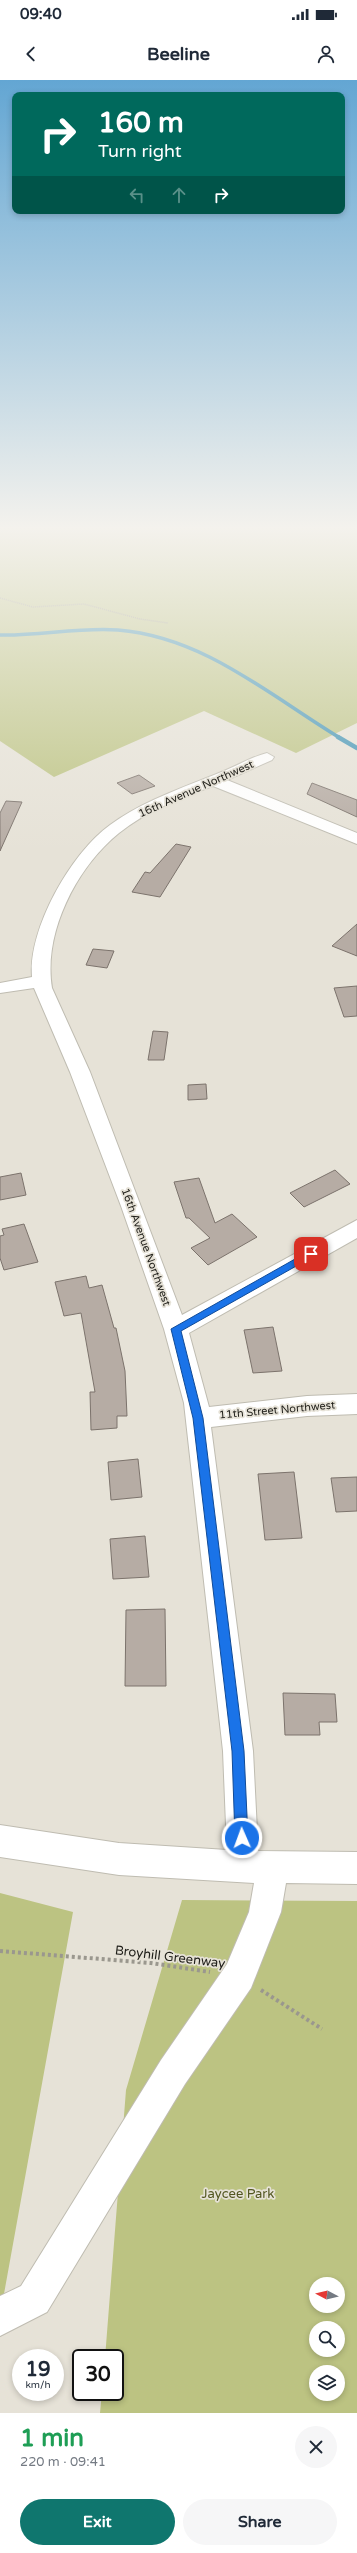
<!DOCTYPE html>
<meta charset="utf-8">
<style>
body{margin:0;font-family:"Varela Round",sans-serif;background:#f6f6f7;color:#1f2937;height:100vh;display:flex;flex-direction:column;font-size:15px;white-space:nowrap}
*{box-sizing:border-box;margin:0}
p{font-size:13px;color:#747a83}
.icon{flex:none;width:22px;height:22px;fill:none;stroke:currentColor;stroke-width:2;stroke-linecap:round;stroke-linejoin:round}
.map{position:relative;height:2333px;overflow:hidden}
.details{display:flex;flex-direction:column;background:#fff;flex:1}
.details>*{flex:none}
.guide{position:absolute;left:12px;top:12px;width:333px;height:122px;border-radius:8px;box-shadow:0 2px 6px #0003;background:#00695c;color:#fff;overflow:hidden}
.needle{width:26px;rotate:277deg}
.buttons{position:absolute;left:309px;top:2197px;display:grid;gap:8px}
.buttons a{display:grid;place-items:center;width:36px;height:36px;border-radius:50%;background:#fff;box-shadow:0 2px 6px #0003;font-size:20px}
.speed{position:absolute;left:12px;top:2269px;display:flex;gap:8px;font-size:20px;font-weight:700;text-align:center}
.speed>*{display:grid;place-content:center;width:52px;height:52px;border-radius:50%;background:#fff;box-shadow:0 2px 6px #0003;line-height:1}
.speed small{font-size:10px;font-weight:400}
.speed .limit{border:2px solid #111;border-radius:6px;background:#fff;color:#111}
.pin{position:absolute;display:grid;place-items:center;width:34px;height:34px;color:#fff;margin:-17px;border-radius:8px;box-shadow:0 2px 6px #0006}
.me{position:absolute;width:44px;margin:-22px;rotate:358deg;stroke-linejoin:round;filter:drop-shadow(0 0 3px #0008)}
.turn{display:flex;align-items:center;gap:14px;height:84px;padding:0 20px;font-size:18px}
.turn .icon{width:52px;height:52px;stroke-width:2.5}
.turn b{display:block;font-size:28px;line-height:34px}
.lanes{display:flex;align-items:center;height:38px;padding:0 20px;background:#0003;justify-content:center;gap:20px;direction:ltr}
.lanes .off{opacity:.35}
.round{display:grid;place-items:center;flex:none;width:42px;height:42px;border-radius:21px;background:#f6f6f7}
.head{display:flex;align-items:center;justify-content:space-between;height:68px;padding:0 20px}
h1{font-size:24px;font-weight:700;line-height:30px;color:#1e9e55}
.button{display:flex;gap:8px;margin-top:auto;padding:8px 20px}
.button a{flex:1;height:46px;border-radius:24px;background:#0f766e;color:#fff;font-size:16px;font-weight:700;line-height:46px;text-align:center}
.button a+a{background:#f6f6f7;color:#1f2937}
.status{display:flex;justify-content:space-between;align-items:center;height:28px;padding:0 20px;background:#fff;direction:ltr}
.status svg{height:11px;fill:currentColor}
header{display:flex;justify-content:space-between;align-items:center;height:52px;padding:0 20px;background:#fff;font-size:18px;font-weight:700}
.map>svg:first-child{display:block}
.green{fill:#bcc382;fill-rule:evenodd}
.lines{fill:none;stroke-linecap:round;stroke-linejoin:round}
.stream-far1{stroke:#3b90b3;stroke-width:3.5}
.stream{stroke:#3b90b3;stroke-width:4.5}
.building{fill:#b6aca4;stroke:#7c736c}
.minor-casing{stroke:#bfbcb1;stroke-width:2}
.path-far1{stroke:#9a978e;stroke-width:1.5;stroke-dasharray:1 1;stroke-linecap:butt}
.path{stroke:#9a978e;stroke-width:4;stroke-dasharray:3 3;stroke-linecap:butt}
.minor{fill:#fff;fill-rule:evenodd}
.route{fill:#1a73e8;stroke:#114b97}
.labels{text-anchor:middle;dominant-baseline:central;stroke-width:3.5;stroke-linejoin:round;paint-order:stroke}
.street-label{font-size:11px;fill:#1f1e19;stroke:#e6e2d7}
.near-street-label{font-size:13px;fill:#1f1e19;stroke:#e6e2d7}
.near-park-label{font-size:13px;fill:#535721;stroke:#e6e2d7}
</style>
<div class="status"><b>09:40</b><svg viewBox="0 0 49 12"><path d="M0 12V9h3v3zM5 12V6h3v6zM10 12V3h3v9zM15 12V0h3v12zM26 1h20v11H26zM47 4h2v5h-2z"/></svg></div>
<header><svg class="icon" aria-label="back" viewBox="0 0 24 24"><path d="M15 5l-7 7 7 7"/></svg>Beeline<svg class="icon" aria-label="person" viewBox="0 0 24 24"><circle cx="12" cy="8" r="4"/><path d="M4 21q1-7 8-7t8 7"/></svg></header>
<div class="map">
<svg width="357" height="2333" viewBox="0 0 357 2333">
<rect width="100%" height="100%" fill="#e6e2d7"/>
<!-- green -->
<path class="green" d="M 0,446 L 357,446 L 357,643 L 296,673 L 204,631 L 54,697 L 0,661 Z
M 0,1813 L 73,1832 L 0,2236 Z
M 182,1820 L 357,1821 L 357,2333 L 100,2333 L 102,2312 L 115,2312 L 115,2278 L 105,2278 L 126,2010 ZM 316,2204 L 338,2204 L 338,2226 L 316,2226 ZM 316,2248 L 338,2248 L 338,2270 L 316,2270 ZM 316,2292 L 338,2292 L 338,2314 L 316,2314 Z"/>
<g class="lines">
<!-- stream-far1 -->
<path class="stream-far1" d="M 0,555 C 39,556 79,547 118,550 C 204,557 269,615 340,658"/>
<!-- stream -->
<path class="stream" d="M 338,657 L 357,668"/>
</g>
<!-- building -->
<path class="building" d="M 139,695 L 155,706 L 132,714 L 117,703 Z
M 312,703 L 357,720 L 357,737 L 307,714 Z
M 6,721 L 22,722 L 0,771 L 0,733 Z
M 176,764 L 191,767 L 160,817 L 132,812 L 145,792 L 150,793 Z
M 357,844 L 357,876 L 332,866 Z
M 93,869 L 114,871 L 107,888 L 86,885 Z
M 357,906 L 357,936 L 344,937 L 334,908 Z
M 153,951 L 168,952 L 164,980 L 148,980 Z
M 206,1004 L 207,1019 L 188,1020 L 188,1005 Z
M 335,1090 L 350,1104 L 304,1127 L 290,1113 Z
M 21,1093 L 26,1115 L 0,1120 L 0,1097 Z
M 199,1098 L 215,1143 L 232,1134 L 257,1157 L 208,1185 L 191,1168 L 210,1158 L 189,1138 L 186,1138 L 174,1102 Z
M 24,1144 L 38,1182 L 4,1190 L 0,1178 L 0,1156 L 4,1155 L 2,1149 Z
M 86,1196 L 89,1208 L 102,1205 L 114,1248 L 116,1248 L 125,1291 L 127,1336 L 117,1336 L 117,1348 L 91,1350 L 90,1312 L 95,1312 L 81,1233 L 64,1236 L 55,1202 Z
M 273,1247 L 282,1291 L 253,1293 L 244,1250 Z
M 138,1379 L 142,1417 L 111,1420 L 108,1382 Z
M 294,1392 L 302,1458 L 265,1460 L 258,1394 Z
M 357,1397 L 357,1431 L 336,1432 L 331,1398 Z
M 145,1456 L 149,1497 L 113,1499 L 110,1459 Z
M 165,1529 L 166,1606 L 125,1606 L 126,1530 Z
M 283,1613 L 335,1614 L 337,1642 L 319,1642 L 320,1655 L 285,1655 Z"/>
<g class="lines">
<!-- minor casing -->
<g class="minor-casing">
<path id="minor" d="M 267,673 L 274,677 L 272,680 L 227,700 L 357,753 L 357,764 L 213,706 C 181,718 146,731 119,753 C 76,788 43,853 52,908 L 90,992 L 182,1235 L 357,1140 L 357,1158 L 189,1253 L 209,1327 L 307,1316 L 357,1314 L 357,1334 L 307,1336 L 211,1347 L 253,1671 L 258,1771 L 357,1772 L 357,1804 L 286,1803 L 281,1832 L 251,1908 L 185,2004 L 47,2232 L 0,2256 L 0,2216 L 21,2206 L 161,1980 L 227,1884 L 249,1832 L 254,1803 L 119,1795 L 0,1777 L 0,1745 L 119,1763 L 227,1770 L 223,1671 L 184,1323 L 164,1249 L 121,1126 L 70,992 L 34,908 L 0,913 L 0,903 L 32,897 C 28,849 71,773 110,745 C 143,721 182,708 219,693 C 235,687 251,677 267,673 Z"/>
</g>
<!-- path-far1 -->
<path class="path-far1" d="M 0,518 L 33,527 L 84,524 L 140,539 L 168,543"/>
<!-- path -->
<path class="path" d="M 0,1871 L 151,1883 L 210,1892
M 261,1910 L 322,1949"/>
<!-- minor -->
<use href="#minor" class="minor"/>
</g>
<!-- sky -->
<linearGradient id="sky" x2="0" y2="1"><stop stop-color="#63a6d3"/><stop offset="0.58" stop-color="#f4f2ed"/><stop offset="1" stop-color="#f4f2ed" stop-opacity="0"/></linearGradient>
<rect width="357" height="772" fill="url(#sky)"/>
<!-- route -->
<path class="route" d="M 311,1170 L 314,1171 L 314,1176 L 181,1251 L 203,1338 L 244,1671 L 248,1758 L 246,1763 L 242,1765 L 237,1763 L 235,1758 L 232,1671 L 193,1338 L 171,1249 Z"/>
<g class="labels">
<!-- street labels -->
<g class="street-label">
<text transform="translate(196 709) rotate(-24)">16th Avenue Northwest</text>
<text transform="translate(146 1167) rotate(70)">16th Avenue Northwest</text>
<text transform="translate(277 1330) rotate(-5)">11th Street Northwest</text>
</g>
<!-- near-street labels -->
<g class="near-street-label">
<text transform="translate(170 1877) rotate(7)">Broyhill Greenway</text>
</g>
<!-- near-park labels -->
<g class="near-park-label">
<text x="238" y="2114">Jaycee Park</text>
</g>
</g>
</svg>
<div class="buttons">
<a><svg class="needle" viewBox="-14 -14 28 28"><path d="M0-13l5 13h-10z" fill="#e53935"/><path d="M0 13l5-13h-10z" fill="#747a83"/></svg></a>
<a><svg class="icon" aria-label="search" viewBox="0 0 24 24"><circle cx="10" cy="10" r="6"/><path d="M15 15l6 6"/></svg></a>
<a><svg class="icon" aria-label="layers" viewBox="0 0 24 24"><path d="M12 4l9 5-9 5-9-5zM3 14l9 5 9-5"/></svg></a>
</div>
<div class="speed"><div>19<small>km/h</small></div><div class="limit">30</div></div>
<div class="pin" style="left:311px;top:1174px;background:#d93025"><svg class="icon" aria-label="arrive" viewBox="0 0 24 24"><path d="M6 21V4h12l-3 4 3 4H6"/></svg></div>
<svg class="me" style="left:242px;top:1758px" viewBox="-20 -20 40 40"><circle r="17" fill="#1a73e8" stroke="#fff" stroke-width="3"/><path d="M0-11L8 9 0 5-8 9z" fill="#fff"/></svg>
<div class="guide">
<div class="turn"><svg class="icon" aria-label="right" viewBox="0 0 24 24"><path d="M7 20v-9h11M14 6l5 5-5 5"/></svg><div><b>160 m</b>Turn right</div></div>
<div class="lanes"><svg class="icon off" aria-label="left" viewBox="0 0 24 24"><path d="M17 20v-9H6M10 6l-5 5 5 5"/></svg><svg class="icon off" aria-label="ahead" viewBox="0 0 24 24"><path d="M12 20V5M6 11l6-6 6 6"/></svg><svg class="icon" aria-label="right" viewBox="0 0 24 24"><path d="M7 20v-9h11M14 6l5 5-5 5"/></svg></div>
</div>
</div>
<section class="details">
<div class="head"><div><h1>1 min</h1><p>220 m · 09:41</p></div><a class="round"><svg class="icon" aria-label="close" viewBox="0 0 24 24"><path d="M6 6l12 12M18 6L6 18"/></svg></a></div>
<div class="button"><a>Exit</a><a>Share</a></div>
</section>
